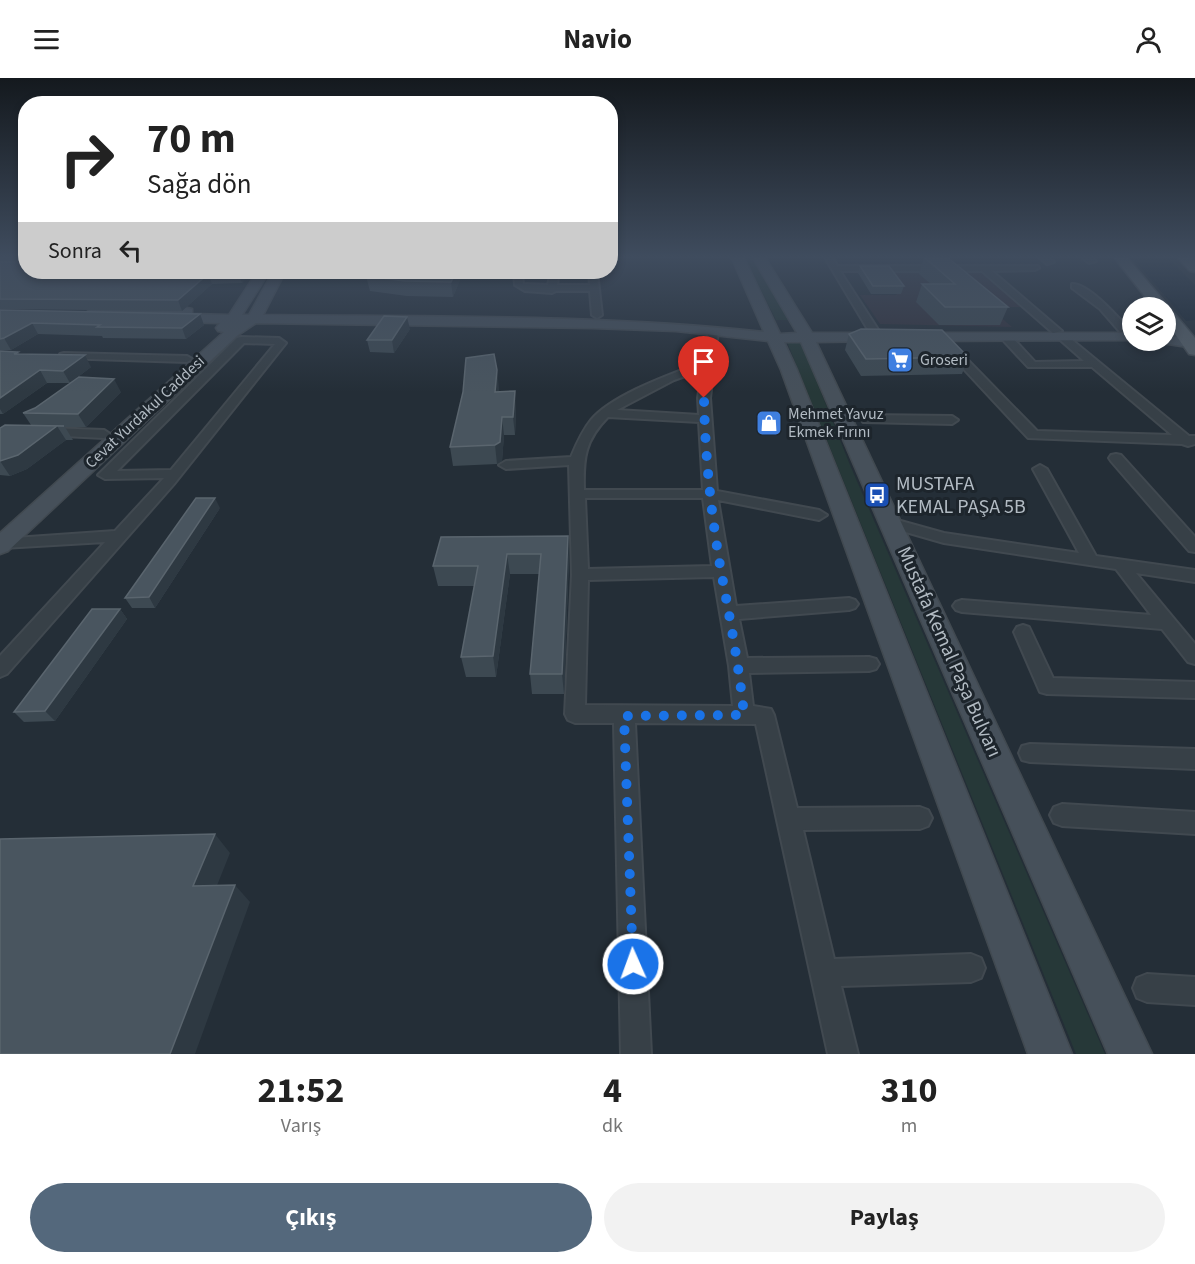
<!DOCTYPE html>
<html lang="tr">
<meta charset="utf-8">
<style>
body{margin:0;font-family:"Source Sans 3",sans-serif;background:#f2f2f2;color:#222;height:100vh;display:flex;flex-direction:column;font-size:22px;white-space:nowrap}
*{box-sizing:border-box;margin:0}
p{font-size:20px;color:#767676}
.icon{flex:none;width:33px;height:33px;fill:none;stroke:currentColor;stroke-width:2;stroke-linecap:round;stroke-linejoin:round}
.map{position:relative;height:976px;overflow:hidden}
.details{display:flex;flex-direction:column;background:#fff;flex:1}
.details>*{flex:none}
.banner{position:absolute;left:18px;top:18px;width:600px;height:183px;border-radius:24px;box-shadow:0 3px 9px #0003;background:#fff;color:#222;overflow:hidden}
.buttons{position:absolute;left:1122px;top:219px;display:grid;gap:12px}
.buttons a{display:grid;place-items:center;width:54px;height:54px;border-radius:50%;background:#fff;box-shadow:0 3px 9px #0003;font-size:30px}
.pin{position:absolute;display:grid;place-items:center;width:51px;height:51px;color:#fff;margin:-62px -26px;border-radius:50% 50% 50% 0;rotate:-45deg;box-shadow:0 0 6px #0007}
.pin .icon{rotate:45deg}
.me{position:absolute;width:66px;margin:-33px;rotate:358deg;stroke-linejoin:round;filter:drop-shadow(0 0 4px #0008)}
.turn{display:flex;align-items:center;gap:21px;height:126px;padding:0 30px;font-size:27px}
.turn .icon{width:78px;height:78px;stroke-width:2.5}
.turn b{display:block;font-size:42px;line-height:51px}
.then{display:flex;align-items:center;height:57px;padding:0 30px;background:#0003;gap:12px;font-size:22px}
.eta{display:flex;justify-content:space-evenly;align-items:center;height:102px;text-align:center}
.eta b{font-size:36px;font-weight:700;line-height:42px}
.action{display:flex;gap:12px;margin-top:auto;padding:12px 30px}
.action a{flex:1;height:69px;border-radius:36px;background:#54687c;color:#fff;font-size:24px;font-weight:700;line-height:69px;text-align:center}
.action a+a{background:#f2f2f2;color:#222}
header{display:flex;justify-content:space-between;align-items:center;height:78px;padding:0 30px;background:#fff;font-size:27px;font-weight:700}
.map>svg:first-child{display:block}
.medical{fill:#32313c}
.green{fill:#263838}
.water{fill:#192633}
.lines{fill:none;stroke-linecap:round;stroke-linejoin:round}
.street-casing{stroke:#414950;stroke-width:4}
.secondary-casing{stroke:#414950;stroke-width:3}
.primary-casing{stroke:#414950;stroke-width:3}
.street{fill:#374047;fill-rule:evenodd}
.secondary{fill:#46505a;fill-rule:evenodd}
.primary{fill:#555f67;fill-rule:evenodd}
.wall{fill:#3d4952}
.shaded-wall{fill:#2e3942}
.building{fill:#49555f;stroke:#5a656e;stroke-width:1.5}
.route{stroke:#1a73e8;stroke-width:10;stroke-dasharray:0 18}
.labels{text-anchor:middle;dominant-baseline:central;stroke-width:6;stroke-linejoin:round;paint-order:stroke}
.far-poi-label{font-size:16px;fill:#b2bbc3;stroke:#1d252c;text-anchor:start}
.far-street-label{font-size:16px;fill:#b2bbc3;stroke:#1d252c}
.poi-label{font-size:20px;fill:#b2bbc3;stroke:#1d252c;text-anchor:start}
.street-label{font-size:20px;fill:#b2bbc3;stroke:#1d252c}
</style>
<header><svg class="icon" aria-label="menu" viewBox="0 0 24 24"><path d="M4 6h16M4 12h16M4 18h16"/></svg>Navio<svg class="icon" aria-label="person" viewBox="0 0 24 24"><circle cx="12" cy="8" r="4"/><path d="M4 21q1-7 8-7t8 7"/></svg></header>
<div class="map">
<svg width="1195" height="976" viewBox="0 0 1195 976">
<rect width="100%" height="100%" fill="#242e37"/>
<!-- medical -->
<path class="medical" d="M 889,194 L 981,195 L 1023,229 L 989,229 L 1012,249 L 880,246 L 860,217 L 897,217 L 887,204 Z"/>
<!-- green -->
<path class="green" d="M 744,178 L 752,178 L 789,242 L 776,242 Z
M 787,264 L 801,264 L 850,387 L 1105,976 L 1076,976 Z"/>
<!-- water -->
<path class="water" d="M 1131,178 L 1166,178 L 1195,207 L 1195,242 L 1186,243 Z"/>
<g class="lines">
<!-- street casing -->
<g class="street-casing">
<path id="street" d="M 824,178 L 832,178 L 837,188 L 1038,188 L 1039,190 L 1035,192 L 992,193 L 1062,253 L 1053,255 L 982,193 L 840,193 L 879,253 L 870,255 Z
M 1038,178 L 1047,178 L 1054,184 L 1047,186 Z
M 1080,178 L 1089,178 L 1096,183 L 1089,185 Z
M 514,194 L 522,194 L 523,206 L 548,207 L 551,194 L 559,194 L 557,207 L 590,207 L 589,194 L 597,194 L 602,237 L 597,240 L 592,237 L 590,213 L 556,213 L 552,215 L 525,213 L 515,207 Z
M 1072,206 C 1088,205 1117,238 1128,250 L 1128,254 L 1120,254 L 1100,231 L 1072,210 Z
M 709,251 L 718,253 L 710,320 L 717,413 L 819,432 L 827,437 L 819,442 L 718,422 L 736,528 L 849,520 L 855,522 L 858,526 L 855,530 L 849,532 L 739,541 L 747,580 L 869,579 L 876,581 L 879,586 L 876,591 L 869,593 L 749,595 L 753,628 L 771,631 L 774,637 L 797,730 L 920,729 L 928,732 L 932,740 L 928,748 L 920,751 L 803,752 L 834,881 L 971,876 L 981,880 L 985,890 L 981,900 L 971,904 L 841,908 L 858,976 L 828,976 L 756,646 L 635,645 L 651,976 L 621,976 L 614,645 L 575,645 L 568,642 L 565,636 L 572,497 L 569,387 L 506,391 L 499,387 L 506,383 L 571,379 C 576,367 582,353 591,342 C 613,316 672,296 703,284 ZM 702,292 L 698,320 L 699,337 L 617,332 L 674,302 ZM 608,339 L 699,344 L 703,412 L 584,412 C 583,380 585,362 608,339 ZM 585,420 L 703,420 L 712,488 L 588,491 ZM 714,499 L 729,588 L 733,628 L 585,627 L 588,502 Z
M 1002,257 L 1010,257 L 1035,284 L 1084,283 L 1057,259 L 1066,257 L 1189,358 L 1195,358 L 1195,366 L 1188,368 L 1182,366 L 1028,360 L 947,273 L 947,269 L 955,269 L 1037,353 L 1172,357 L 1092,289 L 1028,289 L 1002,261 Z
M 241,259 L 279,260 L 286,265 L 174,406 L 7,596 L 0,599 L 0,578 L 105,464 L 3,470 L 0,469 L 0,461 L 115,453 L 164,400 L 105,401 L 98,397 L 237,260 ZM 244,265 L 275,266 L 171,392 L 117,393 Z
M 64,275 L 187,278 L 192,281 L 187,284 L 60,280 L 60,276 Z
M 867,337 L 952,338 L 958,342 L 952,346 L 863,344 L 861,341 Z
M 48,350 L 104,352 L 110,356 L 104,360 L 43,357 L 42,354 Z
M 1116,376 L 1121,377 L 1195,459 L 1195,474 L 1189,473 L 1111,383 L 1109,380 L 1111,377 Z
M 1040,387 L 1047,391 L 1096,478 L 1195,492 L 1195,504 L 1136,495 L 1195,566 L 1195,586 L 1188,584 L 1162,551 L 962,534 L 956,532 L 953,528 L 956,524 L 962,522 L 1151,537 L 1116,491 L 944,465 L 885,448 L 882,445 L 890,440 L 944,455 L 1079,475 L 1033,391 Z
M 1023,547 L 1029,549 L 1053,600 L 1195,604 L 1195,620 L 1047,616 L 1040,614 L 1014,554 L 1017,549 Z
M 1030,666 L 1195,671 L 1195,691 L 1030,684 L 1022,682 L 1019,675 L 1022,668 Z
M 1062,726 L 1195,734 L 1195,756 L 1062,748 L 1054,745 L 1050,737 L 1054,729 Z
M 1147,896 L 1195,899 L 1195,927 L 1147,924 L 1137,920 L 1133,910 L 1137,900 Z"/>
</g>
<!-- secondary casing -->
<g class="secondary-casing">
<path id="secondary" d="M 731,178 L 743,178 L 780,256 L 797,255 L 752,178 L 764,178 L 812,255 L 882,255 L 889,259 L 882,263 L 816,264 L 1152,976 L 1108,976 L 801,264 L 784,264 L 797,292 L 1072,976 L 1028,976 L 781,292 L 768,263 L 676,253 L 593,250 L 256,245 L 238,257 L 8,473 L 0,476 L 0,455 L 224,254 L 218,253 L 216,250 L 220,245 L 170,244 L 165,243 L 163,240 L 165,238 L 95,236 L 90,235 L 88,232 L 90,229 L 187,230 L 192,231 L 192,236 L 229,237 L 257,194 L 269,194 L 242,237 L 249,237 L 273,194 L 285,194 L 263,237 C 430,239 598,236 764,254 Z
M 917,255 L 1132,255 L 1132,262 L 1136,262 L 917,263 L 912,262 L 910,259 Z
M 1166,258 L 1195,260 L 1195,270 L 1161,265 L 1159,262 L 1166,262 Z"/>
</g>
<!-- primary casing -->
<g class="primary-casing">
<path id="primary" d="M 1113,178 L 1126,178 L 1195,260 L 1195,277 L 1189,276 L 1166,243 L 1166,230 L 1154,230 Z
M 1176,178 L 1190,178 L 1195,182 L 1195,194 L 1190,193 Z"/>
</g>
<!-- street -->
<use href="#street" class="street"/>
<!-- secondary -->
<use href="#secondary" class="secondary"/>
<!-- primary -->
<use href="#primary" class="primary"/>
</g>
<!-- wall -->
<path class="wall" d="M 0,178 L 26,178 L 251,194 L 242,205 L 212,206 L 182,233 L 0,231 Z
M 924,179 L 1008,229 L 1000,247 L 939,247 L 916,224 L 922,206 L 931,206 L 919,196 Z
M 860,188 L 904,208 L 901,216 L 871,216 L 858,195 Z
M 380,194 L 461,194 L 462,197 L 453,219 L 407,218 L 370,213 L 366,198 Z
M 0,232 L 200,236 L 204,247 L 186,261 L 103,260 L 102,258 L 38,256 L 11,272 L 0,272 Z
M 410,251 L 394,275 L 370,274 L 367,262 Z
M 849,256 L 968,279 L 962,296 L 861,298 L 845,272 Z
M 0,273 L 18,274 L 19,276 L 91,289 L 70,305 L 47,305 L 3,336 L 0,336 Z
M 499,310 L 498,314 L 516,331 L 515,357 L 504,357 L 502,383 L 497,386 L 453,388 L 450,369 Z
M 121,314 L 86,349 L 65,349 L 73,362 L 66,362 L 27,391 L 10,398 L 0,397 L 0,350 L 31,347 L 23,335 Z
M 220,430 L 155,530 L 132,530 L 125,520 Z
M 441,459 L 569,478 L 564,616 L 532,616 L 530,596 L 539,496 L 510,496 L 496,599 L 466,599 L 461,579 L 475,508 L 438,508 L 433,488 Z
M 120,531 L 127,541 L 55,643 L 24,644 L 14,634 Z"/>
<!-- shaded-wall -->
<path class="shaded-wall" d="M 239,194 L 251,194 L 242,205 L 238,195 Z
M 456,194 L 461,194 L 462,197 L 453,219 L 451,204 Z
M 208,196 L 212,206 L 182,233 L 178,222 Z
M 200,236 L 204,247 L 186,261 L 182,250 Z
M 407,239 L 410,251 L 394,275 L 392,262 Z
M 32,245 L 38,256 L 11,272 L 4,260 Z
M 85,277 L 91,289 L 70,305 L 63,293 Z
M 40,292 L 47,305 L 3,336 L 0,331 L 0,320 Z
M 497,292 L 499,310 L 497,332 L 495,314 Z
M 114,301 L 121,314 L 86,349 L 78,336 Z
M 515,313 L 516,331 L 515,357 L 513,339 Z
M 502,339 L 504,357 L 502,383 L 497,386 L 495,367 Z
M 57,348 L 66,362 L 27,391 L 10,398 L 0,383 Z
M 215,420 L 220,430 L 155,530 L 149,519 Z
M 568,458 L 569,478 L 564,616 L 562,596 Z
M 507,476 L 510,496 L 496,599 L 493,578 Z
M 120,531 L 127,541 L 55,643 L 45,633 Z
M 215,756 L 230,775 L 210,825 L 193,808 Z
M 235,807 L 250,824 L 195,976 L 170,976 Z"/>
<!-- building -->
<path class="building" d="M 22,178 L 26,178 L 26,194 L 239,194 L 238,195 L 208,196 L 178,222 L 0,221 L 0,184 L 21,184 Z
M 924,179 L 947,179 L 1008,229 L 945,229 L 922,206 L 955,206 Z
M 860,188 L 889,188 L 904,208 L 873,208 Z
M 380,194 L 456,194 L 451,204 L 405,203 L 366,198 Z
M 0,232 L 200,236 L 182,250 L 97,249 L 100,247 L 32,245 L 4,260 L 0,261 Z
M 384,238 L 407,239 L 392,262 L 367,262 Z
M 861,251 L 942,252 L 968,279 L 866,281 L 849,256 Z
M 0,273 L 18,274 L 14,276 L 85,277 L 63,293 L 40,292 L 0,320 Z
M 494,276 L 497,292 L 495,314 L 515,313 L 513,339 L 502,339 L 500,364 L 495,367 L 450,369 L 463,314 L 466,280 Z
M 79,299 L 114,301 L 78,336 L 23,335 L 35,330 Z
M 5,347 L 64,348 L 57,348 L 18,377 L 0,383 L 0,350 Z
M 196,420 L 215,420 L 149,519 L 125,520 Z
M 568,458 L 562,596 L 530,596 L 541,476 L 507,476 L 493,578 L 461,579 L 478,488 L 433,488 L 441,459 Z
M 92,531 L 120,531 L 45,633 L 14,634 Z
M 215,756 L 193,808 L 235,807 L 170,976 L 0,976 L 0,761 Z"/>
<!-- sky -->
<linearGradient id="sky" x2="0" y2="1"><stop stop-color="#14191e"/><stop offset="0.57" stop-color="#3f4c5e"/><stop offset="1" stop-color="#3f4c5e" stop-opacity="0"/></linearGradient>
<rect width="1195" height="314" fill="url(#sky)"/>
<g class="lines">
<!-- route -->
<path class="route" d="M 633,886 L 624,638 L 744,637 C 739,588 730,541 721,493 C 711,436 705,377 704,320"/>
</g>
<!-- icons -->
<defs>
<g id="supermarket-square" transform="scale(1.35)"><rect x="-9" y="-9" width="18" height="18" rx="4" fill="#3f7fe0" stroke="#1d252c"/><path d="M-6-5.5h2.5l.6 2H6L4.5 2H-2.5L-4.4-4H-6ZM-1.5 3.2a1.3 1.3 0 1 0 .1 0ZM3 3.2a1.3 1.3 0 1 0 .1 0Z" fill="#fff"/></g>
<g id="shop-square" transform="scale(1.35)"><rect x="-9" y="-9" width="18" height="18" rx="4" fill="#3f7fe0" stroke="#1d252c"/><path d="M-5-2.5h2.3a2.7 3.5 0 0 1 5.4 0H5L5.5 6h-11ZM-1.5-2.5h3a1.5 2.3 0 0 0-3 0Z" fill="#fff"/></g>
<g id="bus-square" transform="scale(1.35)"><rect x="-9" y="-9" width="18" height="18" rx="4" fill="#1a4fb4" stroke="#1d252c"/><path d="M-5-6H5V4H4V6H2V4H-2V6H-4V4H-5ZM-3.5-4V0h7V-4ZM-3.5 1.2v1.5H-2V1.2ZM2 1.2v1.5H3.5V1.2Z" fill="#fff"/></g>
</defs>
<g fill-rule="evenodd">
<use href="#supermarket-square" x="900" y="282"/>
<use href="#shop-square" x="769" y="345"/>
<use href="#bus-square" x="877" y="417"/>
</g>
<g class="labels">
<!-- far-poi labels -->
<g class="far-poi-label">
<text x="920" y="282">Groseri</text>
<text x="788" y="336">Mehmet Yavuz<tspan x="788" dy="18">Ekmek Fırını</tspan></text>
</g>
<!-- far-street labels -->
<g class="far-street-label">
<text transform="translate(145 334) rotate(-43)">Cevat Yurdakul Caddesi</text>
</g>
<!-- poi labels -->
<g class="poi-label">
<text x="896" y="406">MUSTAFA<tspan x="896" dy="23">KEMAL PAŞA 5B</tspan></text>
</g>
<!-- street labels -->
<g class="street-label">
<text transform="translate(949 574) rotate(66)">Mustafa Kemal Paşa Bulvarı</text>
</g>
</g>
</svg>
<div class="buttons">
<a><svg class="icon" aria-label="layers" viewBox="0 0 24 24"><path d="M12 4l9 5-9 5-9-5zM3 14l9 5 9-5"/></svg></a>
</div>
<div class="pin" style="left:704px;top:320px;background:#d93025"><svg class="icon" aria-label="arrive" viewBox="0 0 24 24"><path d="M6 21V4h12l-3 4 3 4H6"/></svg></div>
<svg class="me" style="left:633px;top:886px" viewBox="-20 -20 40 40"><circle r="17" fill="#1a73e8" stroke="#fff" stroke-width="3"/><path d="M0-11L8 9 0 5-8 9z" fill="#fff"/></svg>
<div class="banner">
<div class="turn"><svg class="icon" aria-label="right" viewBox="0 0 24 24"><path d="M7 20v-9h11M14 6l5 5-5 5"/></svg><div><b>70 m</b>Sağa dön</div></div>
<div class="then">Sonra<svg class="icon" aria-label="left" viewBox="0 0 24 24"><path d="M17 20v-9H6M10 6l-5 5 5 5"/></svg></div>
</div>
</div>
<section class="details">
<div class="eta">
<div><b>21:52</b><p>Varış</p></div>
<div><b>4</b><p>dk</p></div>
<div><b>310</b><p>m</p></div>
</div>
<div class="action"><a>Çıkış</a><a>Paylaş</a></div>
</section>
